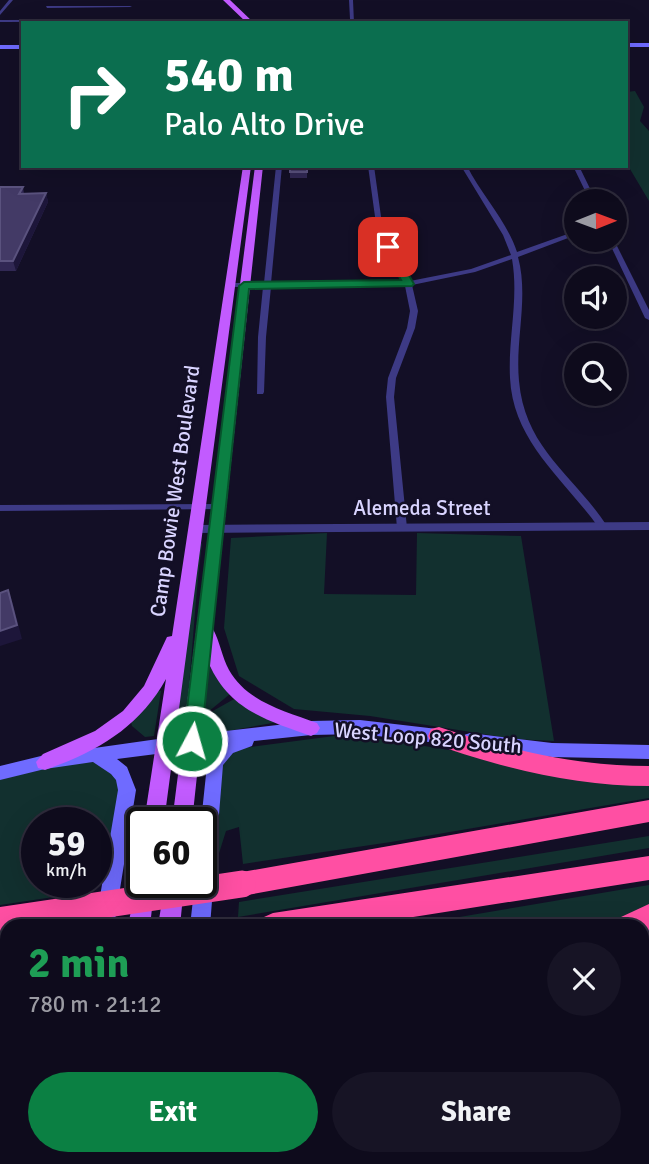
<!DOCTYPE html>
<meta charset="utf-8">
<style>
body{margin:0;font-family:Signika,sans-serif;background:#171425;color:#f1f3f6;height:100vh;display:flex;flex-direction:column;font-size:26px;white-space:nowrap}
*{box-sizing:border-box;margin:0}
p{font-size:23px;color:#9b9ba3}
.icon{flex:none;width:38px;height:38px;fill:none;stroke:currentColor;stroke-width:2;stroke-linecap:round;stroke-linejoin:round}
.map{position:relative;flex:1;overflow:hidden}
.panel{position:absolute;left:0px;top:919px;width:649px;height:247px;display:flex;flex-direction:column;background:#0e0b1c;border-radius:21px 21px 0 0;box-shadow:0 7px 28px #0002,0 0 0 2px #2e2b3b}
.panel>*{flex:none}
.guide{position:absolute;left:21px;top:21px;width:607px;height:147px;border-radius:0px;box-shadow:0 7px 28px #0002,0 0 0 2px #2e2b3b;background:#0b6e4f;color:#fff;overflow:hidden}
.needle{width:46px;rotate:89deg}
.buttons{position:absolute;left:564px;top:189px;display:grid;gap:14px}
.buttons a{display:grid;place-items:center;width:63px;height:63px;border-radius:50%;background:#0e0b1c;box-shadow:0 7px 28px #0002,0 0 0 2px #2e2b3b;font-size:35px}
.speed{position:absolute;left:21px;top:807px;display:flex;gap:14px;font-size:35px;font-weight:700;text-align:center}
.speed>*{display:grid;place-content:center;width:91px;height:91px;border-radius:50%;background:#0e0b1c;box-shadow:0 7px 28px #0002,0 0 0 2px #2e2b3b;line-height:1}
.speed small{font-size:18px;font-weight:400}
.speed .limit{border:4px solid #111;border-radius:10px;background:#fff;color:#111}
.pin{position:absolute;display:grid;place-items:center;width:60px;height:60px;color:#fff;margin:-30px;border-radius:14px;box-shadow:0 4px 10px #0006}
.me{position:absolute;width:77px;margin:-38px;rotate:6deg;stroke-linejoin:round;filter:drop-shadow(0 0 5px #0008)}
.turn{display:flex;align-items:center;gap:24px;height:147px;padding:0 28px;font-size:32px}
.turn .icon{width:91px;height:91px;stroke-width:2.5}
.turn b{display:block;font-size:49px;line-height:60px}
.round{display:grid;place-items:center;flex:none;width:74px;height:74px;border-radius:37px;background:#171425}
.summary{display:flex;align-items:center;justify-content:space-between;height:119px;padding:0 28px}
h1{font-size:42px;font-weight:700;line-height:52px;color:#1e9e55}
.primary-button{display:flex;gap:14px;margin-top:auto;padding:14px 28px}
.primary-button a{flex:1;height:80px;border-radius:42px;background:#0b8043;color:#fff;font-size:28px;font-weight:700;line-height:80px;text-align:center}
.primary-button a+a{background:#171425;color:#f1f3f6}
.map>svg:first-child{display:block}
.green{fill:#12302f}
.lines{fill:none;stroke-linecap:round;stroke-linejoin:round}
.minor{fill:#3d3a85;fill-rule:evenodd}
.tertiary{fill:#3d3a85;fill-rule:evenodd}
.secondary{fill:#6f6bff;fill-rule:evenodd}
.primary{fill:#c25bff;fill-rule:evenodd}
.motorway{fill:#ff4fa3;fill-rule:evenodd}
.motorway-bridge{stroke:#ff4fa3;stroke-width:27}
.wall{fill:#312854}
.shaded-wall{fill:#1d163a}
.building{fill:#433a66;stroke:#5a527e;stroke-width:2}
.route{fill:#0b8043;stroke:#07532c;stroke-width:2}
.labels{text-anchor:middle;dominant-baseline:central;stroke-width:5;stroke-linejoin:round;paint-order:stroke}
.street-label{font-size:21px;fill:#d9d4ff;stroke:#130f26}
</style>
<div class="map">
<svg width="649" height="1164" viewBox="0 0 649 1164">
<rect width="100%" height="100%" fill="#130f26"/>
<!-- green -->
<path class="green" d="M 635,91 L 644,107 L 640,121 L 649,131 L 649,201 L 627,164 L 627,92 Z
M 327,533 L 324,594 L 416,595 L 417,533 L 521,536 L 554,741 L 514,739 L 370,716 L 294,709 L 239,676 L 224,628 L 231,538 Z
M 202,543 C 194,606 192,669 184,731 L 173,733 L 198,546 Z
M 209,666 L 230,694 L 208,712 L 207,730 L 202,728 Z
M 157,690 L 161,691 L 154,736 L 145,737 L 132,726 L 131,722 Z
M 236,698 L 278,722 L 211,734 L 211,712 Z
M 334,736 L 368,737 L 649,782 L 649,798 L 391,842 L 243,864 L 239,827 L 226,831 L 215,866 L 222,765 L 236,749 Z
M 95,762 L 121,780 L 108,862 L 96,856 L 96,822 L 37,822 L 37,882 L 67,882 L 67,895 L 0,905 L 0,779 L 68,764 Z
M 649,836 L 649,848 L 238,917 L 239,902 Z
M 649,885 L 649,907 L 616,926 L 406,926 Z
M 7,990 L 7,1152 L 0,1153 L 0,991 Z"/>
<g class="lines">
<!-- minor -->
<path class="minor" d="M 9,0 L 13,0 L 0,15 L 0,11 Z
M 349,0 L 353,0 L 354,23 L 350,23 L 350,21 L 0,22 L 0,20 L 350,19 Z
M 46,6 L 130,6 L 132,7 L 47,8 Z
M 276,166 L 282,166 L 271,283 L 403,282 L 377,231 L 368,166 L 374,166 L 383,231 L 410,281 L 471,269 L 511,255 L 503,235 L 461,166 L 467,166 C 482,196 507,221 517,252 L 576,231 L 576,235 L 518,257 C 529,298 515,339 519,381 C 525,449 573,474 607,526 L 605,528 L 599,528 C 564,479 513,442 510,378 C 508,337 519,299 512,259 L 475,272 L 412,285 L 418,311 L 415,328 L 396,378 L 394,397 L 407,528 L 406,530 L 402,531 L 397,528 L 386,397 L 388,378 L 407,328 L 410,311 L 405,286 L 271,287 L 266,337 L 264,392 L 263,394 L 257,394 L 258,337 L 263,287 L 231,287 L 227,285 L 231,283 L 264,283 Z
M 573,166 L 579,166 L 596,201 L 590,201 Z
M 608,240 L 614,240 L 649,310 L 649,320 L 645,318 Z
M 219,504 L 222,505 L 224,507 L 222,509 L 0,511 L 0,505 Z"/>
<!-- tertiary -->
<path class="tertiary" d="M 649,522 L 649,530 L 196,533 L 190,529 L 196,525 Z"/>
<!-- secondary -->
<path class="secondary" d="M 626,43 L 649,43 L 649,47 L 626,47 Z
M 0,45 L 23,45 L 23,49 L 0,49 Z
M 360,720 L 446,730 L 452,732 L 454,737 L 452,742 L 446,744 L 360,734 L 311,735 L 254,741 L 252,746 L 233,753 L 223,765 L 210,926 L 190,926 L 195,882 L 201,882 L 201,822 L 207,765 L 219,746 L 117,759 L 127,767 L 136,790 L 114,926 L 95,926 L 118,790 L 116,780 L 111,774 L 93,762 L 45,769 L 0,780 L 0,766 L 45,755 L 165,738 L 311,721 Z
M 470,733 L 552,743 L 649,745 L 649,759 L 552,757 L 470,747 L 464,745 L 462,740 L 464,735 Z
M 649,925 L 649,944 L 642,946 L 642,927 Z
M 7,1150 L 7,1158 L 28,1158 L 26,1164 L 0,1164 L 0,1153 Z
M 89,1158 L 146,1158 L 144,1164 L 87,1164 Z"/>
<!-- primary -->
<path class="primary" d="M 223,0 L 230,0 L 254,23 L 247,23 Z
M 243,166 L 251,166 L 164,822 L 144,822 L 166,679 C 139,728 96,752 45,770 L 38,768 L 36,762 L 43,754 L 95,731 L 123,711 L 144,686 L 167,637 L 172,636 Z
M 255,166 L 263,166 L 213,629 C 220,642 222,657 229,670 C 247,702 285,711 317,723 L 320,728 L 317,733 L 311,736 C 266,720 230,710 209,664 L 192,822 L 172,822 Z
M 142,873 L 142,882 L 155,882 L 150,926 L 128,926 L 138,875 Z
M 165,882 L 183,882 L 184,886 L 180,926 L 158,926 Z
M 94,1158 L 120,1158 L 119,1164 L 93,1164 Z
M 129,1158 L 155,1158 L 154,1164 L 128,1164 Z
M 222,1158 L 253,1158 L 251,1164 L 219,1164 Z"/>
<!-- motorway -->
<path class="motorway" d="M 439,727 C 508,750 576,766 649,766 L 649,786 C 573,786 502,768 431,743 L 428,736 L 431,729 Z
M 649,800 L 649,822 L 242,896 L 233,892 L 229,884 L 233,876 L 242,872 Z
M 649,856 L 649,880 L 356,926 L 260,926 L 264,917 L 273,913 Z
M 61,898 L 70,902 L 74,911 L 70,920 L 46,926 L 7,926 L 7,932 L 0,933 L 0,907 Z
M 649,904 L 649,930 L 642,934 L 642,926 L 617,926 L 621,917 Z
M 7,956 L 7,984 L 0,985 L 0,957 Z"/>
<!-- motorway-bridge -->
<path class="motorway-bridge" d="M 61,911 L 242,884"/>
</g>
<!-- wall -->
<path class="wall" d="M 290,166 L 307,166 L 307,178 L 290,178 Z
M 0,187 L 23,187 L 24,194 L 46,193 L 48,202 L 16,271 L 0,271 Z"/>
<!-- shaded-wall -->
<path class="shaded-wall" d="M 46,193 L 48,202 L 16,271 L 13,261 Z
M 8,590 L 13,604 L 22,639 L 0,646 L 0,631 Z"/>
<!-- building -->
<path class="building" d="M 290,166 L 307,166 L 307,172 L 290,172 Z
M 0,187 L 23,187 L 19,194 L 46,193 L 13,261 L 0,261 Z
M 8,590 L 17,625 L 0,631 L 0,593 Z"/>
<!-- route -->
<path class="route" d="M 388,244 L 393,247 L 414,284 L 412,286 L 249,289 L 201,741 L 199,747 L 192,749 L 185,747 L 183,741 L 239,286 L 244,282 L 401,280 L 383,247 Z"/>
<g class="labels">
<!-- street labels -->
<g class="street-label">
<text transform="translate(175 491) rotate(-82)">Camp Bowie West Boulevard</text>
<text x="422" y="508">Alemeda Street</text>
<text transform="translate(428 738) rotate(5)">West Loop 820 South</text>
</g>
</g>
</svg>
<div class="buttons">
<a><svg class="needle" viewBox="-14 -14 28 28"><path d="M0-13l5 13h-10z" fill="#e53935"/><path d="M0 13l5-13h-10z" fill="#9b9ba3"/></svg></a>
<a><svg class="icon" aria-label="sound" viewBox="0 0 24 24"><path d="M4 9h4l5-4v14l-5-4H4zM17 9q2 3 0 6"/></svg></a>
<a><svg class="icon" aria-label="search" viewBox="0 0 24 24"><circle cx="10" cy="10" r="6"/><path d="M15 15l6 6"/></svg></a>
</div>
<div class="speed"><div>59<small>km/h</small></div><div class="limit">60</div></div>
<div class="pin" style="left:388px;top:247px;background:#d93025"><svg class="icon" aria-label="arrive" viewBox="0 0 24 24"><path d="M6 21V4h12l-3 4 3 4H6"/></svg></div>
<svg class="me" style="left:192px;top:741px" viewBox="-20 -20 40 40"><circle r="17" fill="#0b8043" stroke="#fff" stroke-width="3"/><path d="M0-11L8 9 0 5-8 9z" fill="#fff"/></svg>
<div class="guide">
<div class="turn"><svg class="icon" aria-label="right" viewBox="0 0 24 24"><path d="M7 20v-9h11M14 6l5 5-5 5"/></svg><div><b>540 m</b>Palo Alto Drive</div></div>
</div>
<section class="panel">
<div class="summary"><div><h1>2 min</h1><p>780 m · 21:12</p></div><a class="round"><svg class="icon" aria-label="close" viewBox="0 0 24 24"><path d="M6 6l12 12M18 6L6 18"/></svg></a></div>
<div class="primary-button"><a>Exit</a><a>Share</a></div>
</section>
</div>
